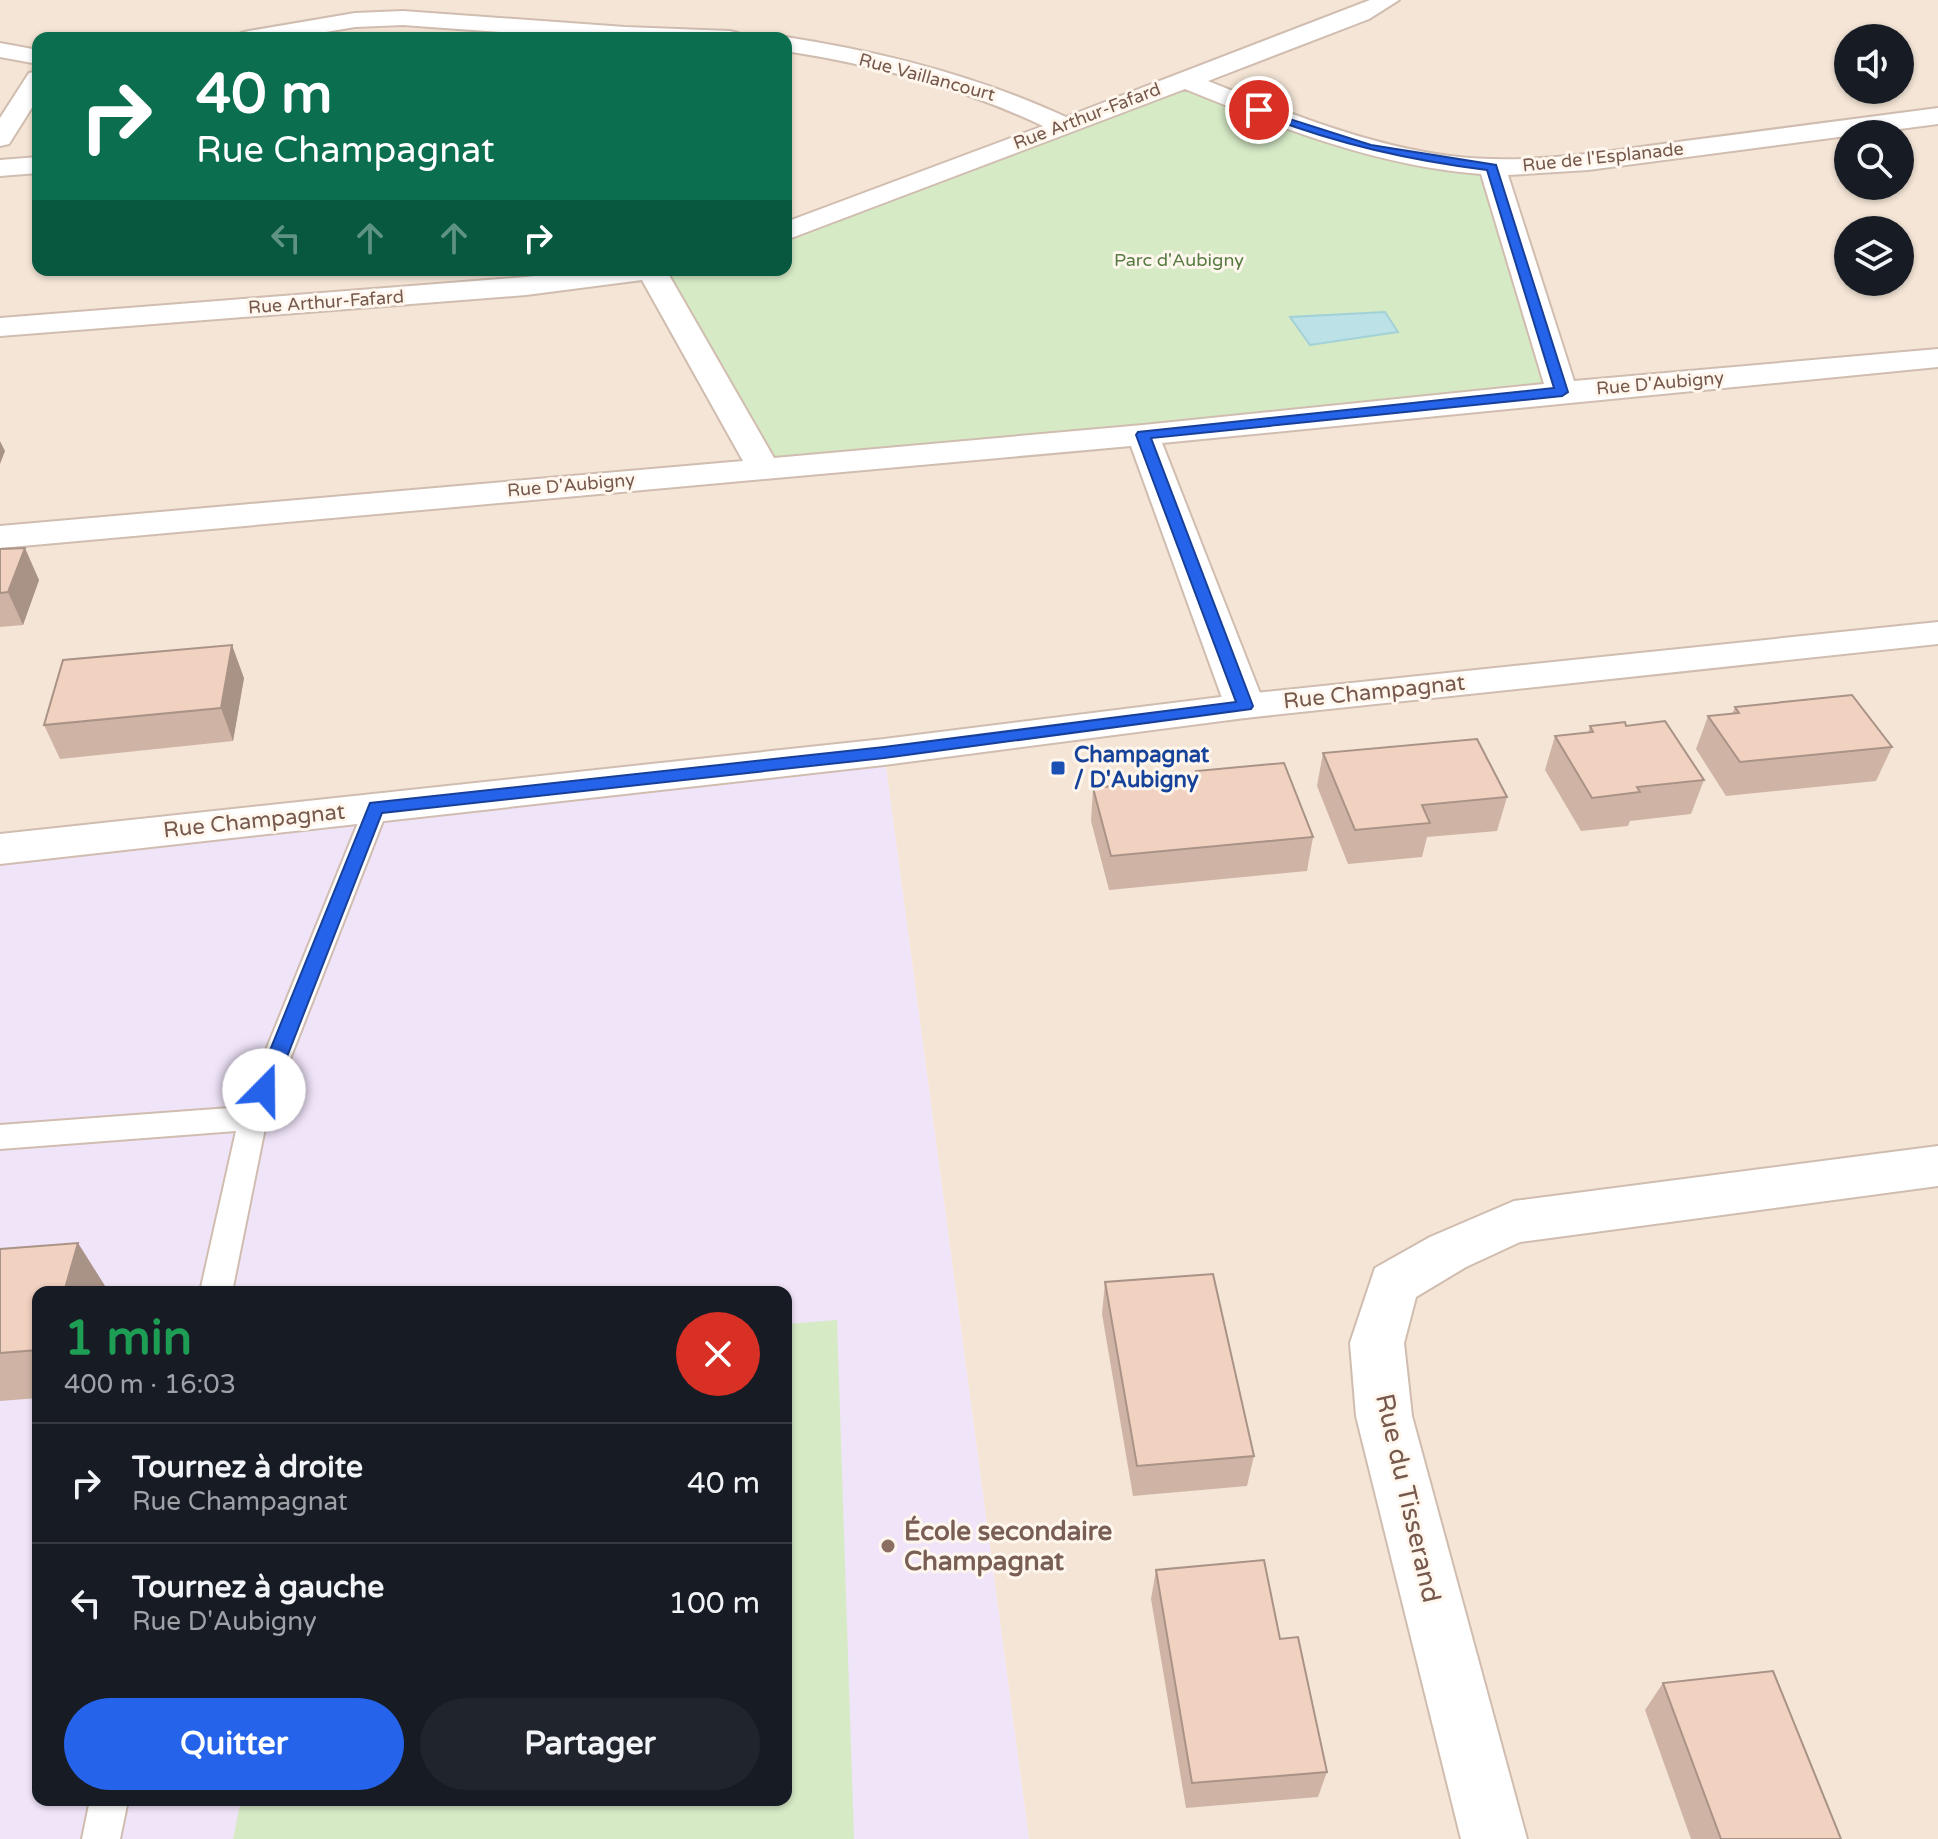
<!DOCTYPE html>
<html lang="fr">
<meta charset="utf-8">
<style>
body{margin:0;font-family:"Varela Round",sans-serif;background:#20242c;color:#f1f3f6;height:100vh;display:flex;flex-direction:column;font-size:30px;white-space:nowrap}
*{box-sizing:border-box;margin:0}
p{font-size:26px;color:#9ea1a6}
.icon{flex:none;width:44px;height:44px;fill:none;stroke:currentColor;stroke-width:2;stroke-linecap:round;stroke-linejoin:round}
.map{position:relative;flex:1;overflow:hidden}
.details{position:absolute;left:32px;top:1286px;width:760px;height:520px;display:flex;flex-direction:column;background:#171b24;border-radius:16px;box-shadow:0 2px 6px #0004}
.details>*{flex:none}
.top-card{position:absolute;left:32px;top:32px;width:760px;height:244px;border-radius:16px;box-shadow:0 2px 6px #0004;background:#0b6e4f;color:#fff;overflow:hidden}
.controls{position:absolute;left:1834px;top:24px;display:grid;gap:16px}
.controls a{display:grid;place-items:center;width:80px;height:80px;border-radius:50%;background:#171b24;box-shadow:0 2px 6px #0004;font-size:40px}
.pin{position:absolute;display:grid;place-items:center;width:68px;height:68px;color:#fff;margin:-34px;border:4px solid #fff;border-radius:50%;box-shadow:0 2px 8px #0007}
.me{position:absolute;width:88px;margin:-44px;rotate:22deg;stroke-linejoin:round;filter:drop-shadow(0 0 6px #0008)}
.turn{display:flex;align-items:center;gap:28px;height:168px;padding:0 32px;font-size:36px}
.turn .icon{width:104px;height:104px;stroke-width:2.5}
.turn b{display:block;font-size:56px;line-height:68px}
.lanes{display:flex;align-items:center;height:76px;padding:0 32px;background:#0003;justify-content:center;gap:40px;direction:ltr}
.lanes .off{opacity:.35}
.round{display:grid;place-items:center;flex:none;width:84px;height:84px;border-radius:42px;background:#20242c}
.summary{display:flex;align-items:center;justify-content:space-between;height:136px;padding:0 32px}
h1{font-size:48px;font-weight:800;line-height:60px;color:#1e9e55}
.cta{display:flex;gap:16px;margin-top:auto;padding:16px 32px}
.cta a{flex:1;height:92px;border-radius:48px;background:#2563eb;color:#fff;font-size:32px;font-weight:800;line-height:92px;text-align:center}
.cta a+a{background:#20242c;color:#f1f3f6}
ul{padding:0;list-style:none}
li{display:flex;align-items:center;gap:24px;height:120px;padding:0 32px;border-top:2px solid #363941}
li div{flex:1}
li b{display:block;font-size:30px}
li em{font-style:normal}
.map>svg:first-child{display:block}
.residential{fill:#f4e5d6;fill-rule:evenodd}
.education{fill:#f0e4f9;fill-rule:evenodd}
.green{fill:#d6eac6}
.water{fill:#bce1e6;stroke:#a2d1d7;stroke-width:2}
.lines{fill:none;stroke-linecap:round;stroke-linejoin:round}
.service-casing{stroke:#d0bdb0;stroke-width:4}
.minor-casing{stroke:#d0bdb0;stroke-width:4}
.tertiary-casing{stroke:#d0bdb0;stroke-width:4}
.service{fill:#fff;fill-rule:evenodd}
.minor{fill:#fff;fill-rule:evenodd}
.tertiary{fill:#fff;fill-rule:evenodd}
.wall{fill:#cfb4a5}
.shaded-wall{fill:#a99286}
.building{fill:#f1d1c0;stroke:#a99286;stroke-width:2}
.route{fill:#2563eb;stroke:#184099;stroke-width:2}
.transit-dot{fill:#1a4fb4;stroke:#fff7ee;stroke-width:3}
.education-dot{fill:#8d6e63;stroke:#fff7ee;stroke-width:3}
.labels{text-anchor:middle;dominant-baseline:central;stroke-width:6;stroke-linejoin:round;paint-order:stroke}
.far-street-label{font-size:18px;fill:#76594c;stroke:#fff7ee}
.far-park-label{font-size:18px;fill:#567b43;stroke:#fff7ee}
.street-label{font-size:22px;fill:#76594c;stroke:#fff7ee}
.transit-label{font-size:22px;font-weight:bold;fill:#164399;stroke:#fff7ee;text-anchor:start}
.near-street-label{font-size:26px;fill:#76594c;stroke:#fff7ee}
.near-education-label{font-size:26px;font-weight:bold;fill:#785e54;stroke:#fff7ee;text-anchor:start}
</style>
<div class="map">
<svg width="1938" height="1839" viewBox="0 0 1938 1839">
<rect width="100%" height="100%" fill="#fcf3e8"/>
<!-- residential -->
<path class="residential" d="M 0,0 L 1938,0 L 1938,1839 L 1029,1839 L 884,752 L 0,849 ZM 38,38 L 786,38 L 786,232 L 1094,417 L 651,270 L 38,270 ZM 1848,38 L 1900,38 L 1900,90 L 1848,90 ZM 1848,134 L 1900,134 L 1900,186 L 1848,186 ZM 1848,230 L 1900,230 L 1900,282 L 1848,282 Z"/>
<!-- education -->
<path class="education" d="M 884,752 L 1029,1839 L 0,1839 L 0,849 ZM 38,1292 L 786,1292 L 786,1800 L 38,1800 Z"/>
<!-- green -->
<path class="green" d="M 1184,80 L 1309,130 L 1492,167 L 1562,392 L 763,467 L 651,270 L 786,270 L 786,232 Z
M 837,1320 L 854,1839 L 233,1839 L 241,1800 L 786,1800 L 786,1324 Z"/>
<!-- water -->
<path class="water" d="M 1385,312 L 1398,332 L 1310,345 L 1290,317 Z"/>
<g class="lines">
<!-- service casing -->
<g class="service-casing">
<path id="service" d="M 376,800 L 385,802 L 388,808 L 267,1118 L 232,1292 L 200,1292 L 236,1131 L 0,1149 L 0,1125 L 243,1107 L 364,808 L 367,802 Z
M 90,1800 L 128,1800 L 120,1839 L 82,1839 Z"/>
</g>
<!-- minor casing -->
<g class="minor-casing">
<path id="minor" d="M 1370,0 L 1399,0 L 1369,19 L 1208,81 C 1286,112 1366,145 1450,156 C 1529,166 1608,151 1685,141 C 1770,130 1854,119 1938,108 L 1938,124 L 1588,170 L 1508,175 L 1574,381 L 1938,349 L 1938,367 L 1162,443 L 1265,706 L 1259,715 L 1245,718 L 1231,715 L 1225,706 L 1131,446 L 0,548 L 0,526 L 743,461 L 642,280 L 526,295 L 0,336 L 0,318 L 526,277 L 582,270 L 666,270 L 774,458 L 1143,425 L 1544,384 L 1481,174 C 1377,166 1281,128 1185,89 L 786,240 L 786,222 L 1043,126 C 961,87 875,65 786,51 L 786,38 L 781,38 L 786,37 C 883,52 977,76 1066,117 Z
M 403,11 L 625,27 L 730,31 L 738,33 L 742,38 L 582,38 L 403,25 L 355,27 L 291,38 L 237,38 L 241,33 L 249,31 L 355,13 Z
M 0,43 L 38,50 L 38,64 L 0,57 Z
M 38,71 L 38,98 L 9,144 L 0,146 L 0,118 L 29,73 Z
M 38,157 L 38,173 L 0,176 L 0,160 Z
M 1938,1146 L 1938,1186 L 1520,1242 L 1466,1267 L 1416,1297 L 1404,1343 L 1412,1416 L 1527,1839 L 1461,1839 L 1356,1416 L 1350,1343 L 1375,1268 L 1430,1237 L 1514,1201 Z"/>
</g>
<!-- tertiary casing -->
<g class="tertiary-casing">
<path id="tertiary" d="M 1938,622 L 1938,644 L 1245,718 L 884,765 L 0,864 L 0,834 L 884,739 L 1245,694 Z"/>
</g>
<!-- service -->
<use href="#service" class="service"/>
<!-- minor -->
<use href="#minor" class="minor"/>
<!-- tertiary -->
<use href="#tertiary" class="tertiary"/>
</g>
<!-- wall -->
<path class="wall" d="M 0,549 L 39,580 L 23,625 L 0,627 Z
M 244,678 L 233,741 L 60,759 L 44,725 Z
M 1735,707 L 1892,747 L 1876,781 L 1726,796 L 1696,749 L 1708,716 L 1732,714 Z
M 1590,726 L 1704,780 L 1691,814 L 1630,821 L 1628,826 L 1581,831 L 1545,770 L 1555,736 L 1588,733 Z
M 1323,753 L 1507,797 L 1497,831 L 1427,837 L 1422,857 L 1348,864 L 1317,786 Z
M 1196,771 L 1313,837 L 1307,871 L 1109,890 L 1091,821 L 1093,788 L 1195,779 Z
M 0,1249 L 107,1289 L 106,1292 L 38,1292 L 38,1398 L 0,1401 Z
M 1105,1282 L 1254,1456 L 1247,1486 L 1133,1496 L 1102,1314 Z
M 1156,1570 L 1280,1639 L 1327,1772 L 1318,1797 L 1186,1808 L 1151,1599 Z
M 1663,1683 L 1841,1839 L 1691,1839 L 1645,1710 Z"/>
<!-- shaded-wall -->
<path class="shaded-wall" d="M 0,441 L 5,451 L 0,464 Z
M 25,548 L 39,580 L 23,625 L 8,592 Z
M 232,645 L 244,678 L 233,741 L 221,708 Z
M 78,1243 L 107,1289 L 106,1292 L 64,1292 Z"/>
<!-- building -->
<path class="building" d="M 25,548 L 8,592 L 0,593 L 0,549 Z
M 232,645 L 221,708 L 44,725 L 63,660 Z
M 1852,695 L 1892,747 L 1740,762 L 1708,716 L 1739,713 L 1735,707 Z
M 1665,721 L 1704,780 L 1637,787 L 1640,792 L 1592,798 L 1555,736 L 1593,732 L 1590,726 L 1625,722 L 1626,726 Z
M 1477,739 L 1507,797 L 1422,805 L 1430,823 L 1355,830 L 1323,753 Z
M 1284,763 L 1313,837 L 1111,856 L 1093,788 L 1199,778 L 1196,771 Z
M 78,1243 L 64,1292 L 38,1292 L 38,1350 L 0,1353 L 0,1249 Z
M 1213,1274 L 1254,1456 L 1137,1466 L 1105,1282 Z
M 1264,1560 L 1280,1639 L 1298,1637 L 1327,1772 L 1192,1783 L 1156,1570 Z
M 1773,1671 L 1841,1839 L 1721,1839 L 1663,1683 Z"/>
<!-- route -->
<path class="route" d="M 1255,108 L 1371,145 L 1496,165 L 1568,392 L 1562,396 L 1151,438 L 1253,706 L 1251,709 L 884,758 L 382,813 L 274,1090 L 271,1095 L 257,1095 L 254,1090 L 370,803 L 884,747 L 1236,702 L 1136,435 L 1138,432 L 1554,388 L 1487,170 C 1406,160 1331,143 1255,112 Z"/>
<!-- markers -->
<rect class="transit-dot" x="1050" y="760" width="16" height="16" rx="4"/>
<circle class="education-dot" cx="888" cy="1546" r="8"/>
<g class="labels">
<!-- far-street labels -->
<g class="far-street-label">
<text transform="translate(927 77) rotate(15)">Rue Vaillancourt</text>
<text transform="translate(1087 116) rotate(-21)">Rue Arthur-Fafard</text>
<text transform="translate(1603 157) rotate(-6)">Rue de l'Esplanade</text>
<text transform="translate(326 302) rotate(-4)">Rue Arthur-Fafard</text>
<text transform="translate(1660 383) rotate(-5)">Rue D'Aubigny</text>
<text transform="translate(571 485) rotate(-5)">Rue D'Aubigny</text>
</g>
<!-- far-park labels -->
<g class="far-park-label">
<text x="1179" y="260">Parc d'Aubigny</text>
</g>
<!-- street labels -->
<g class="street-label">
<text transform="translate(1374 692) rotate(-6)">Rue Champagnat</text>
<text transform="translate(254 821) rotate(-6)">Rue Champagnat</text>
</g>
<!-- transit labels -->
<g class="transit-label">
<text x="1074" y="755">Champagnat<tspan x="1074" dy="25">/ D'Aubigny</tspan></text>
</g>
<!-- near-street labels -->
<g class="near-street-label">
<text transform="translate(1408 1498) rotate(77)">Rue du Tisserand</text>
</g>
<!-- near-education labels -->
<g class="near-education-label">
<text x="904" y="1531">École secondaire<tspan x="904" dy="30">Champagnat</tspan></text>
</g>
</g>
</svg>
<div class="controls">
<a><svg class="icon" aria-label="sound" viewBox="0 0 24 24"><path d="M4 9h4l5-4v14l-5-4H4zM17 9q2 3 0 6"/></svg></a>
<a><svg class="icon" aria-label="search" viewBox="0 0 24 24"><circle cx="10" cy="10" r="6"/><path d="M15 15l6 6"/></svg></a>
<a><svg class="icon" aria-label="layers" viewBox="0 0 24 24"><path d="M12 4l9 5-9 5-9-5zM3 14l9 5 9-5"/></svg></a>
</div>
<div class="pin" style="left:1259px;top:110px;background:#d93025"><svg class="icon" aria-label="arrive" viewBox="0 0 24 24"><path d="M6 21V4h12l-3 4 3 4H6"/></svg></div>
<svg class="me" style="left:264px;top:1090px" viewBox="-20 -20 40 40"><circle r="19" fill="#fff"/><path d="M0-13L10 11 0 6-10 11z" fill="#2563eb"/></svg>
<div class="top-card">
<div class="turn"><svg class="icon" aria-label="right" viewBox="0 0 24 24"><path d="M7 20v-9h11M14 6l5 5-5 5"/></svg><div><b>40 m</b>Rue Champagnat</div></div>
<div class="lanes"><svg class="icon off" aria-label="left" viewBox="0 0 24 24"><path d="M17 20v-9H6M10 6l-5 5 5 5"/></svg><svg class="icon off" aria-label="ahead" viewBox="0 0 24 24"><path d="M12 20V5M6 11l6-6 6 6"/></svg><svg class="icon off" aria-label="ahead" viewBox="0 0 24 24"><path d="M12 20V5M6 11l6-6 6 6"/></svg><svg class="icon" aria-label="right" viewBox="0 0 24 24"><path d="M7 20v-9h11M14 6l5 5-5 5"/></svg></div>
</div>
<section class="details">
<div class="summary"><div><h1>1 min</h1><p>400 m · 16:03</p></div><a class="round" style="background:#d93025;color:#fff"><svg class="icon" aria-label="close" viewBox="0 0 24 24"><path d="M6 6l12 12M18 6L6 18"/></svg></a></div>
<ul>
<li><svg class="icon" aria-label="right" viewBox="0 0 24 24"><path d="M7 20v-9h11M14 6l5 5-5 5"/></svg><div><b>Tournez à droite</b><p>Rue Champagnat</p></div><em>40 m</em></li>
<li><svg class="icon" aria-label="left" viewBox="0 0 24 24"><path d="M17 20v-9H6M10 6l-5 5 5 5"/></svg><div><b>Tournez à gauche</b><p>Rue D'Aubigny</p></div><em>100 m</em></li>
</ul>
<div class="cta"><a>Quitter</a><a>Partager</a></div>
</section>
</div>
